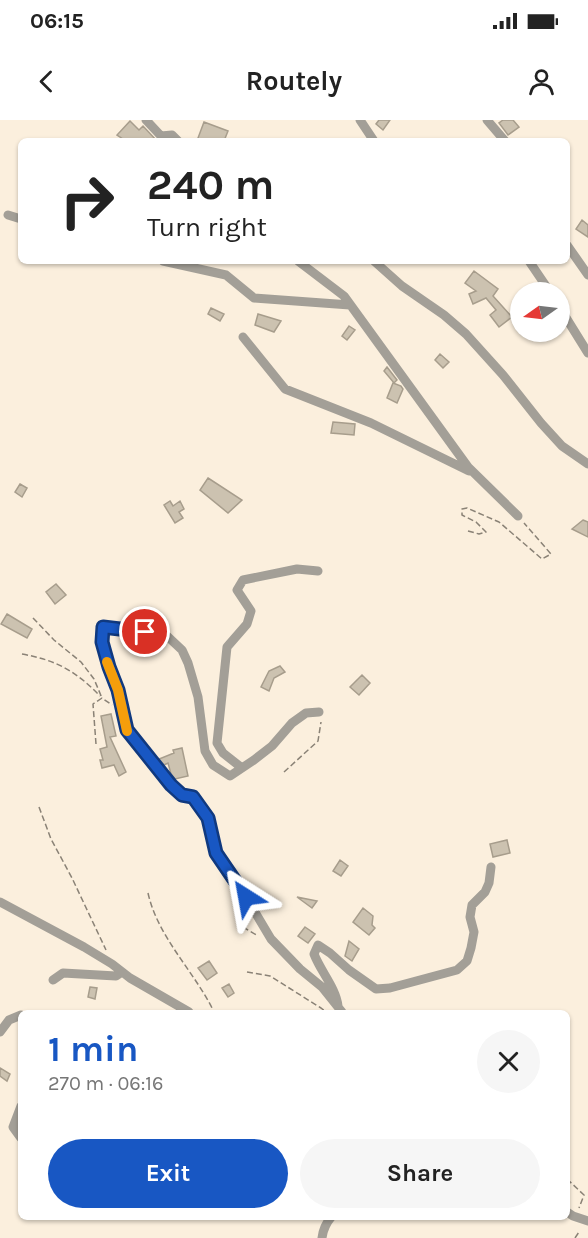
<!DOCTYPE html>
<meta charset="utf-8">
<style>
body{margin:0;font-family:Karla,sans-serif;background:#f6f6f6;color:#222;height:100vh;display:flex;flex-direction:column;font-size:22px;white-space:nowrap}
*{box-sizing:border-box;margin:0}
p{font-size:20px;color:#767676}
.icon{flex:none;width:33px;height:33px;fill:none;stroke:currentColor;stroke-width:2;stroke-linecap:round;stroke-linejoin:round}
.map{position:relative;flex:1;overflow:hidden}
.details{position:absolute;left:18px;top:890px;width:552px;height:210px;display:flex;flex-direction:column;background:#fff;border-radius:9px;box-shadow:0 2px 4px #0004}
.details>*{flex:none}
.banner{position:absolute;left:18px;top:18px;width:552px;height:126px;border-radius:9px;box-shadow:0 2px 4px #0004;background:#fff;color:#222;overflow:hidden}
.needle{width:39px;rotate:256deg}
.fabs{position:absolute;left:510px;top:162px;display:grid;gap:12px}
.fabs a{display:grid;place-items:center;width:60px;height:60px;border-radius:50%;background:#fff;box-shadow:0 2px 4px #0004;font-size:30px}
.pin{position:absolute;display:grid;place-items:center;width:51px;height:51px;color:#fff;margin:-26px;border:3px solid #fff;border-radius:50%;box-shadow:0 2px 6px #0007}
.me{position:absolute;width:66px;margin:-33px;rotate:326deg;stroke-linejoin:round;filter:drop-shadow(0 0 4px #0008)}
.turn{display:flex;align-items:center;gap:21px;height:126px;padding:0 30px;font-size:27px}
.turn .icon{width:78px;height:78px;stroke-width:2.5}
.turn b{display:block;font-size:42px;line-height:51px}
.round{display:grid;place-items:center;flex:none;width:63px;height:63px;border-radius:32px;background:#f6f6f6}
.headline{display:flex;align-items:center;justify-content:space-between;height:102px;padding:0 30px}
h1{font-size:36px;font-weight:700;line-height:45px;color:#1857c3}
.button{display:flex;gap:12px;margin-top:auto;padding:12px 30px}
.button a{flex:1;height:69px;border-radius:36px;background:#1857c3;color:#fff;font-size:24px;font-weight:700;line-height:69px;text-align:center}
.button a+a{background:#f6f6f6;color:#222}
.status{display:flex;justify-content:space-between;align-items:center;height:42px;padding:0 30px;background:#fff;direction:ltr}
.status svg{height:16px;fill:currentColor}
header{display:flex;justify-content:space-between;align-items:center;height:78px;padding:0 30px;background:#fff;font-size:27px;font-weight:700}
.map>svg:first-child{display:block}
.building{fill:#ccc2b0;stroke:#a79d8c;stroke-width:1.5}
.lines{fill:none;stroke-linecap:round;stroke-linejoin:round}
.path{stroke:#8a8276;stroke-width:1.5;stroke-dasharray:6 3;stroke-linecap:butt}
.minor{stroke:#a39f97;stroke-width:9}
.route-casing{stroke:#10397f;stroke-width:15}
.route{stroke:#1857c3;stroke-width:10}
.slow{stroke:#f59e0b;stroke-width:10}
</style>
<div class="status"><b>06:15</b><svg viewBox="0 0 49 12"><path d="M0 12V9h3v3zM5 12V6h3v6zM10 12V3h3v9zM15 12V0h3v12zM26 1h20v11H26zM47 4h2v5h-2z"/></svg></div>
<header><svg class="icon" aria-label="back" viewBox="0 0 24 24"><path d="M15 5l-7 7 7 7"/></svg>Routely<svg class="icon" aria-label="person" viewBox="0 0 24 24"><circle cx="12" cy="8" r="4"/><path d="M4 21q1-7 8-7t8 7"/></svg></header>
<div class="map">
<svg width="588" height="1118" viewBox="0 0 588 1118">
<rect width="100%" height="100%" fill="#fbefdd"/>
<!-- building -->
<path class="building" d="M 379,0 L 390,0 L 383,10 L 376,4 Z
M 503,0 L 513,0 L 519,7 L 508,15 L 499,3 Z
M 130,1 L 139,10 L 143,6 L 157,21 L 126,21 L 117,15 Z
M 204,2 L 228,11 L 224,21 L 205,21 L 198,18 Z
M 582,100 L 588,105 L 588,117 L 576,109 Z
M 474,151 L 498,169 L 493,176 L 512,197 L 499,207 L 490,195 L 496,190 L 486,178 L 473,184 L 469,174 L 476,171 L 465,163 Z
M 211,188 L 224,194 L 220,201 L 208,194 Z
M 258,194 L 281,201 L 274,212 L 255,205 Z
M 349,206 L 355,210 L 347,220 L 342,216 Z
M 440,234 L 449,242 L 443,248 L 435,240 Z
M 387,247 L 397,260 L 394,263 L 384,251 Z
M 393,263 L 401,266 L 403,269 L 397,283 L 387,278 Z
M 333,302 L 355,304 L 354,315 L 331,313 Z
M 208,358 L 242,380 L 228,393 L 200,370 Z
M 20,364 L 27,368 L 22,377 L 15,372 Z
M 170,381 L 173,386 L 180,381 L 184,389 L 179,392 L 183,398 L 175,403 L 164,385 Z
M 583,400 L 588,402 L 588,417 L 572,409 Z
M 56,464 L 66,475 L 55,484 L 46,472 Z
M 7,494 L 32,509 L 27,518 L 1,504 Z
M 280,546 L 285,552 L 274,558 L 269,571 L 261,567 L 269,551 Z
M 362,555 L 370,563 L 359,575 L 350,567 Z
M 111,594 L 116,616 L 110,617 L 126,652 L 119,656 L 114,645 L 102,648 L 100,640 L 103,640 L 100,629 L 107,627 L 101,596 Z
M 182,628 L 188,656 L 175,659 L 171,654 L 168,643 L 164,645 L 159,639 L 174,633 L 173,630 Z
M 507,720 L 510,733 L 493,737 L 490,724 Z
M 340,740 L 348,746 L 341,756 L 333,751 Z
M 297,777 L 317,781 L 312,788 Z
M 363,788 L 373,796 L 372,805 L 375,808 L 369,815 L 353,802 Z
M 305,807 L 315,814 L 308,823 L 298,816 Z
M 349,821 L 359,829 L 352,841 L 345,836 Z
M 209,841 L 217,853 L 207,860 L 198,848 Z
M 229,864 L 234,873 L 228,877 L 222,868 Z
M 90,867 L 97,868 L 95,879 L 88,877 Z
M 0,948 L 10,954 L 7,961 L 0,956 Z"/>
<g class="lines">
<!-- path -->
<path class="path" d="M 468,411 L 479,414 L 486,412 L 476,402 L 462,395 L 462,389 L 467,388 L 499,402 L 542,439 L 551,434 L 524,403
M 33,498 L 54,520 L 81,542 L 94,559 L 102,578
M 22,534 C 56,540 76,551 100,576
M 96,624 L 93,584 L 102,578 L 112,585
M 284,652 L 318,621 L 321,602
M 39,687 L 51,719 L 72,758 L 106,830
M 148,773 C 158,818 195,852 214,892
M 243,807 L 258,816
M 247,852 L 270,856 L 321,888 L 326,892
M 567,1059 L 584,1075 L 579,1088
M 575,1118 L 579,1112"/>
<!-- minor -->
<path class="minor" d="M 146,0 L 161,16 L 172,15 L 178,21
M 360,0 L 374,21
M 487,0 L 505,21
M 8,95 L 21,99
M 567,125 L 588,155
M 163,141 L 226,155 L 254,178 L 350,185
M 298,141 L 344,176 L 468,347 L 518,396
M 374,141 L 402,166 L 444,195 L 466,214 L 503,255 L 541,303 L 562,326 L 588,344
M 529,141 L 550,172
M 560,188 L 588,233
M 243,217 L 285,269 L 371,303 L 469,351
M 319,592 L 306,593 L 292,603 L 272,626 L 254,640 L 230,656 L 213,645 L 205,631 L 198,577 L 188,543 L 182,530 L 166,515 L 103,507 L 102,522 L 109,547 L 118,570 L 127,610 L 171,665 L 182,675 L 193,677 L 208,698 L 216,733 L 246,777 L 271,819 L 300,849 L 322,867 L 342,892
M 242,648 L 223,633 L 217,623 L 227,527 L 247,504 L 251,491 L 237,470 L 243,460 L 297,449 L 318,451
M 0,782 L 84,827 L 112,844 L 130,858 L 189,892
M 53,860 L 63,853 L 116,856 L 122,852
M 338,886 C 336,868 321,852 314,834 L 318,825 L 330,833 L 349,850 L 376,869 L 390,868 L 457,850 L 467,841 L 471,828 L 474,812 L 470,797 L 472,785 L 485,772 L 489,763 L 491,747
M 0,912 L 9,900 L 21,895
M 21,986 L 13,1007 L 21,1018
M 567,1092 L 573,1096 L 588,1101
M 322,1118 C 323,1109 326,1103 332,1096"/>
</g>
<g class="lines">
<!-- route casing -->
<g class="route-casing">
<path id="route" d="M 145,512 L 103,507 L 102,522 L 109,547 L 118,570 L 127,610 L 171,665 L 182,675 L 193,677 L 208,698 L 216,733 L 246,777"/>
</g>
<!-- route -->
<use href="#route" class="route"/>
<!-- slow -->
<path class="slow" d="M 107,542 L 118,570 L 127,611"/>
</g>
</svg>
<div class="fabs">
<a><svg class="needle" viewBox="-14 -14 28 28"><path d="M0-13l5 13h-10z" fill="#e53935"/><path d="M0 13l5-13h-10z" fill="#767676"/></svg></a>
</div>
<div class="pin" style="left:145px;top:512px;background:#d93025"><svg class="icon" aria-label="arrive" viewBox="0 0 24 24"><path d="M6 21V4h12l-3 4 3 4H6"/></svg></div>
<svg class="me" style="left:246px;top:777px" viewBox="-20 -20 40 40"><path d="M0-17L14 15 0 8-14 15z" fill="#1857c3" stroke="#fff" stroke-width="4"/></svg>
<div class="banner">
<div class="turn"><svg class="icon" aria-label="right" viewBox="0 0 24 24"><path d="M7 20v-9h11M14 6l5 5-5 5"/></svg><div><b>240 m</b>Turn right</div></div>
</div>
<section class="details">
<div class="headline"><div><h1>1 min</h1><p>270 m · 06:16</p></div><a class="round"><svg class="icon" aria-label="close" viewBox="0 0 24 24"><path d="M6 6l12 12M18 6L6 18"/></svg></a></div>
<div class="button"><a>Exit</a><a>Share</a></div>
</section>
</div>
